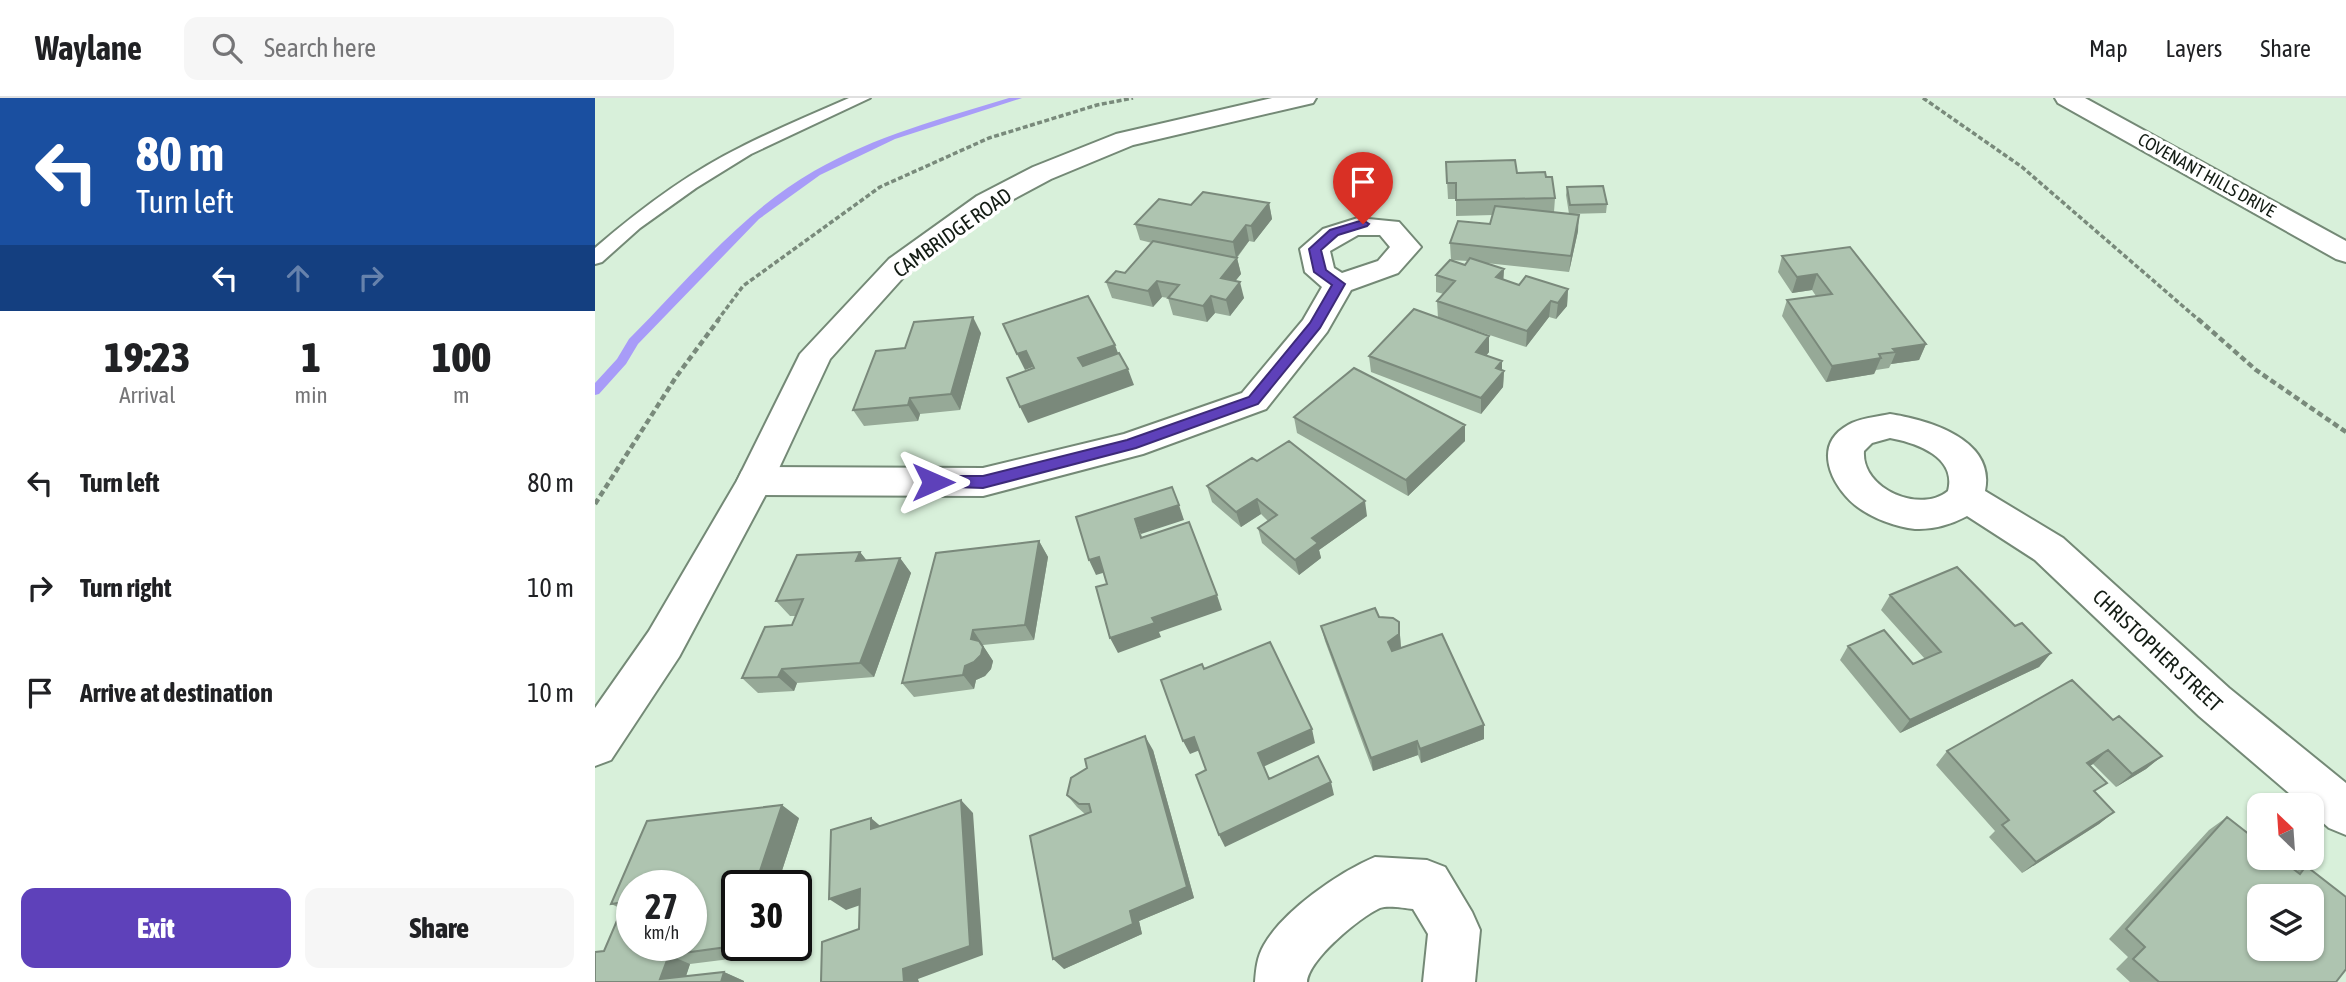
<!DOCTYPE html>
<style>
body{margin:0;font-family:"Asap Condensed",sans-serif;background:#f6f6f6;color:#202124;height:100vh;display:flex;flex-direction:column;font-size:26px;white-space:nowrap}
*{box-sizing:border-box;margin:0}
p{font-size:23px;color:#757577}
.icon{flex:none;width:38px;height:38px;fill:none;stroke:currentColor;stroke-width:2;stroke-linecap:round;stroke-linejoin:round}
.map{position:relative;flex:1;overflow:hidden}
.drawer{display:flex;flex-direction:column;background:#fff;width:595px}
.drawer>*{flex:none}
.banner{background:#1a4fa0;color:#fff;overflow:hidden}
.needle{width:46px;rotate:335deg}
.tools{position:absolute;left:1652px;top:695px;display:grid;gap:14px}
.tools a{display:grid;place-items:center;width:77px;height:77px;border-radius:14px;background:#fff;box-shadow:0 2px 5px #0004;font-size:35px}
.speed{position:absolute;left:21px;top:772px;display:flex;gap:14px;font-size:35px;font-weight:700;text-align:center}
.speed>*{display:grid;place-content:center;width:91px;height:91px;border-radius:50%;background:#fff;box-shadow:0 2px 5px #0004;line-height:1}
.speed small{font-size:18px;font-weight:400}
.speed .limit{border:4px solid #111;border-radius:10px;background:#fff;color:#111}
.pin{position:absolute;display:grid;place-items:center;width:60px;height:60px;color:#fff;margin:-72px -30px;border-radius:50% 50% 50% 0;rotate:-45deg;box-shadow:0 0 7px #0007}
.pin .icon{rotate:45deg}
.me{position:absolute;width:77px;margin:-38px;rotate:90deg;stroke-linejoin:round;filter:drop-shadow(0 0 5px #0008)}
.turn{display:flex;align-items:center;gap:24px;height:147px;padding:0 21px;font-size:32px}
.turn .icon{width:91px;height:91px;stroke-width:2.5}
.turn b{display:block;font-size:49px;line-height:60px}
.lanes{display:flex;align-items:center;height:66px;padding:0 21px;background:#0003;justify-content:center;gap:35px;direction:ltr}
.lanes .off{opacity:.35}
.eta{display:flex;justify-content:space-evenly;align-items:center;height:119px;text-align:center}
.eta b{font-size:42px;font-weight:800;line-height:49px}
.action{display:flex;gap:14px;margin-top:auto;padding:14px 21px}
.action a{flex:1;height:80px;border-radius:14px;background:#5e41ba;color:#fff;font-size:28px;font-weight:800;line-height:80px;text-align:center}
.action a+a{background:#f6f6f6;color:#202124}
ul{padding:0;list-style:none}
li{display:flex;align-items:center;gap:21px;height:105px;padding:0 21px}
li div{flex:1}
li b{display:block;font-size:26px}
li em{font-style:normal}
header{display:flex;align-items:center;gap:42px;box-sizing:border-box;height:98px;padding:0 35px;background:#fff;border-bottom:2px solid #e0e0e0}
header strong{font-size:33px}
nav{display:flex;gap:38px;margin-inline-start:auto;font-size:24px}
.search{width:490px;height:63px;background:#f6f6f6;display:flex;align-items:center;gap:18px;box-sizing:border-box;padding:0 24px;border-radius:14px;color:#757577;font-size:26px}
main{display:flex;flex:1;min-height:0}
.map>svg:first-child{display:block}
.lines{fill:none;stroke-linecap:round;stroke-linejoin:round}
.stream{fill:#a89cf8;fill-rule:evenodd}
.service-casing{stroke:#748976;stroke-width:4}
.minor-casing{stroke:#748976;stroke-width:4}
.tertiary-casing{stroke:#748976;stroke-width:4}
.path-far1{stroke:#798a7b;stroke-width:3.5;stroke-dasharray:5 2.5;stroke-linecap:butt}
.path{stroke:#798a7b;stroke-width:4.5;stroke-dasharray:6 3.5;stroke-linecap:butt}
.service{fill:#fff;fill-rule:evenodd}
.minor{fill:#fff;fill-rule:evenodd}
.tertiary{fill:#fff;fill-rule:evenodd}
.wall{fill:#96a997}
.shaded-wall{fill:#7a897b}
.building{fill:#aec4b0;stroke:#7a897b;stroke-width:2;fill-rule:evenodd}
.route{fill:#5e41ba;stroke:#3d2a79;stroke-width:2}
.labels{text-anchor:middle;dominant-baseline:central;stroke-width:7;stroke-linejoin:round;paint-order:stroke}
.far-street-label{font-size:18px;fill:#131c14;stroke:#fff}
.street-label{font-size:21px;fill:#131c14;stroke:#fff}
</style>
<header>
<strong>Waylane</strong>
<div class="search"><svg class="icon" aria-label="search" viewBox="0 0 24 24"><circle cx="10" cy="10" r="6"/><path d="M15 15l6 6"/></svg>Search here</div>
<nav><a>Map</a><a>Layers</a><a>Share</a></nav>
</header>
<main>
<section class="drawer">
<div class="banner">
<div class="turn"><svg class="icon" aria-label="left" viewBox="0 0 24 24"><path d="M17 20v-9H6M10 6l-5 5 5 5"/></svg><div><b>80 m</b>Turn left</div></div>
<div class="lanes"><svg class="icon" aria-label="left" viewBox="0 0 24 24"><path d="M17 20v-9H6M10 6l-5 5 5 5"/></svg><svg class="icon off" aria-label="ahead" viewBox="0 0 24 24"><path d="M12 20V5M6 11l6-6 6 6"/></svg><svg class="icon off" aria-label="right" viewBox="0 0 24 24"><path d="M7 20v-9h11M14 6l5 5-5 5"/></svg></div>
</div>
<div class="eta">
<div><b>19:23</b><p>Arrival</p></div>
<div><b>1</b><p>min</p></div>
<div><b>100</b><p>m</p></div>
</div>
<ul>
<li><svg class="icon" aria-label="left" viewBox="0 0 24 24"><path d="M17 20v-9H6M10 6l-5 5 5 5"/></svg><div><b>Turn left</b></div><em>80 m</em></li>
<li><svg class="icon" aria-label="right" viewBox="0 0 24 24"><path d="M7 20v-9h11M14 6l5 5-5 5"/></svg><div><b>Turn right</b></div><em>10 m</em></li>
<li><svg class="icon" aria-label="arrive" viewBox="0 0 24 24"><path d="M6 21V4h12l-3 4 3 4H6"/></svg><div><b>Arrive at destination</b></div><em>10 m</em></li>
</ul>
<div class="action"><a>Exit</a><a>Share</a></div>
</section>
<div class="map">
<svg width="1751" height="884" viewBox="0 0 1751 884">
<rect width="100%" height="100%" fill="#d8f0da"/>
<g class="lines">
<!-- stream -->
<path class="stream" d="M 414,0 L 427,0 L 300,41 L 225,77 L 164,121 L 43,246 L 31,266 L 4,296 L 0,297 L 0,285 L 22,261 L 34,241 C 92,183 147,114 219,73 C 280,38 348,20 414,0 Z"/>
<!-- service casing -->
<g class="service-casing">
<path id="service" d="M 254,0 L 275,0 L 156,56 L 101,90 L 45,130 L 7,164 L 0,166 L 0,150 C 44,112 93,75 146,49 C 181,31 218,16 254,0 Z"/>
</g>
<!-- minor casing -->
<g class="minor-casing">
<path id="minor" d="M 763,120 L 804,124 L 826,149 L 803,175 L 756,192 L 732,234 L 671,311 L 548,356 L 388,398 L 160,397 L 147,393 L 142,383 L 147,373 L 160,369 L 388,370 L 529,336 L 647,295 L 708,222 L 727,189 L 710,174 L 705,151 L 728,131 ZM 763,137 L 785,137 L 795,149 L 783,163 L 747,175 L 739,170 L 735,153 Z
M 1295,316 C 1333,322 1401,341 1390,393 L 1468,440 L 1634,590 L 1751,685 L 1751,737 L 1734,730 L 1717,715 L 1717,707 L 1708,707 L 1604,618 L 1440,462 L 1372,418 C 1357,426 1338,432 1320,431 C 1301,429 1276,420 1260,407 C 1236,387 1217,347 1253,327 C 1264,320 1282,319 1295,316 ZM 1295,340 C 1322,345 1362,359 1353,393 C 1325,416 1266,391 1269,353 L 1277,345 Z
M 780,759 L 832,762 L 850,769 L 877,814 L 885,832 L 880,884 L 828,884 L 833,836 L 818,811 C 809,810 793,807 785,810 C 764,820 714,861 712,884 L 660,884 C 661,871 662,859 669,847 C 688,813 744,774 780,759 Z"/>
</g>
<!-- tertiary casing -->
<g class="tertiary-casing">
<path id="tertiary" d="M 677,0 L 721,0 L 718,5 L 538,47 L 456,81 L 402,110 L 314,173 L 235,261 L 178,383 L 84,559 L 16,662 L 0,668 L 0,610 L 54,533 L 143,381 L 205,256 L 294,161 L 382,98 L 438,69 L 521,36 Z
M 1460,0 L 1490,0 L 1751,143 L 1751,164 L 1741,161 L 1463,5 Z"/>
</g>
<!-- path-far1 -->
<path class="path-far1" d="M 1328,0 L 1427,69 L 1605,223
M 122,223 L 148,188 L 285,89 L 394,40 L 502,7 L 538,0"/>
<!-- path -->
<path class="path" d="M 1603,221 L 1661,272 L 1751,334
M 0,406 L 81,279 L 124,221"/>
<!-- service -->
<use href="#service" class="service"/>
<!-- minor -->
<use href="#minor" class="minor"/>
<!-- tertiary -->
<use href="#tertiary" class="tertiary"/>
</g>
<!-- wall -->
<path class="wall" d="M 851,64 L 951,79 L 960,100 L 959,114 L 983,133 L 974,174 L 891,165 L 909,171 L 908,182 L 924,187 L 973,191 L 972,208 L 961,221 L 954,219 L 931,249 L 843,220 L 842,203 L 849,196 L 841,194 L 841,177 L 870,167 L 873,163 L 856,162 L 855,145 L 895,126 L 898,117 L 861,118 L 861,101 L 853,101 Z
M 972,89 L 1012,106 L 1011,115 L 974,116 L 971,97 Z
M 674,105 L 677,121 L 659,144 L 654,143 L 642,160 L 646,176 L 640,183 L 649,200 L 635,218 L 620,215 L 612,224 L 578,217 L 573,200 L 567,199 L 558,209 L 517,200 L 511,184 L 530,175 L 557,145 L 545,142 L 540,126 L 596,107 Z
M 1255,149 L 1331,246 L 1324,262 L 1296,266 L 1294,270 L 1281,272 L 1279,276 L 1231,284 L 1187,218 L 1192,202 L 1221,198 L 1217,192 L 1197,195 L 1183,174 L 1187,158 Z
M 386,235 L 365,312 L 325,316 L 323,323 L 269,328 L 258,312 L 310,250 Z
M 894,254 L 891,258 L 909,273 L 908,289 L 886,316 L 776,274 L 774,258 Z
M 699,319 L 870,343 L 813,398 L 702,335 Z
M 662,363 L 772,418 L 724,452 L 726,460 L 704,477 L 667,445 L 663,430 L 673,423 L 666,416 L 646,429 L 617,404 L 612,388 Z
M 444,443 L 453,459 L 439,542 L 388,547 L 388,548 L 398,563 L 396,571 L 390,578 L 381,582 L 379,591 L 319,599 L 307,585 Z
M 265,454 L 271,462 L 305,460 L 316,475 L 279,579 L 202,585 L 199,593 L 163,595 L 147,580 L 197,527 L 201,518 L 195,518 L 181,503 Z
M 1295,497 L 1420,528 L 1456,555 L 1444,569 L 1305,635 L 1245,562 L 1253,548 L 1318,566 L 1330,561 L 1286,512 Z
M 784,519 L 804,524 L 806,550 L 889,641 L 826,665 L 823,657 L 778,673 L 730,543 L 726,528 Z
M 1518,622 L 1567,658 L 1551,671 L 1521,689 L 1498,666 L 1495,668 L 1500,694 L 1519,714 L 1504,726 L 1427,775 L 1394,739 L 1400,733 L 1341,667 L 1352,653 Z
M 558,652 L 599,800 L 544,823 L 547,836 L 469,871 L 490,716 L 482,709 L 472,697 Z
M 1632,719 L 1701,773 L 1711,768 L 1741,884 L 1535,884 L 1521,871 L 1533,859 L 1514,841 L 1614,732 Z
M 204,720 L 182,788 L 142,788 L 142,847 L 163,847 L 159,858 L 95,866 L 91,878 L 129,874 L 149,883 L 0,884 L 9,853 L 27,811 L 16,806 Z"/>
<!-- shaded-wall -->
<path class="shaded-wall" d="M 674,105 L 677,121 L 659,144 L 656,128 Z
M 984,117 L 983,133 L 974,174 L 976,158 Z
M 651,127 L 654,143 L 641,160 L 638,144 Z
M 642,160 L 646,176 L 630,196 L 626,180 Z
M 909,171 L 908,187 L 901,179 Z
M 1222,176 L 1217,192 L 1197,195 L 1202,179 Z
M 562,183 L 567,199 L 558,209 L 553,193 Z
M 645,184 L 649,200 L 635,218 L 631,202 Z
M 973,191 L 972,208 L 961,221 L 963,205 Z
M 616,198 L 620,215 L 612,224 L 608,208 Z
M 956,203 L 954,219 L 931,249 L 932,233 Z
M 378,219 L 386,235 L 365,312 L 356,296 Z
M 894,238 L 894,254 L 881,270 L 881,254 Z
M 1331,246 L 1324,262 L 1296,266 L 1301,254 L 1298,251 Z
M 520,247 L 526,263 L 490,276 L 483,260 Z
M 431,253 L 438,269 L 430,272 L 422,256 Z
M 1286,260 L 1279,276 L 1231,284 L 1237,268 Z
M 907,263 L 907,275 L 909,273 L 908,289 L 886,316 L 886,300 L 901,270 Z
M 533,271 L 539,287 L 433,325 L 425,309 Z
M 315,300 L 325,316 L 323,323 L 313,307 Z
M 870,327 L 870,343 L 813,398 L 811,382 Z
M 662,401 L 666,416 L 646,429 L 641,414 Z
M 770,403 L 772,418 L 724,452 L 726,460 L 704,477 L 700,462 L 717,440 Z
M 584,407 L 589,422 L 546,436 L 553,455 L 540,421 Z
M 444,443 L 453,459 L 439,542 L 430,527 Z
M 265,454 L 277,469 L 261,463 Z
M 504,459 L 511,474 L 501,477 L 494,462 Z
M 305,460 L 316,475 L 279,579 L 265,565 Z
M 622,497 L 627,512 L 564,534 L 566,539 L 523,555 L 515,540 L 557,520 Z
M 804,524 L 806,551 L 795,559 L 793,544 Z
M 378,532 L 398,563 L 396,571 L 390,578 L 381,582 L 379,591 L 368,577 Z
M 1456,555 L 1444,569 L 1305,635 L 1315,622 Z
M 187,571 L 202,585 L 199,593 L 183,579 Z
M 889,627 L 889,641 L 826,665 L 825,651 Z
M 717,631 L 720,645 L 668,669 L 663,655 Z
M 550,638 L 558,652 L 599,800 L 544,823 L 547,836 L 469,871 L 458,861 L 535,813 Z
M 599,639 L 605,652 L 595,656 L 588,643 Z
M 822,643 L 823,657 L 778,673 L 776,660 Z
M 1513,652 L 1498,666 L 1477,678 L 1492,665 Z
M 1567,658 L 1551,671 L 1521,689 L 1537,676 Z
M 736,684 L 739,697 L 630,749 L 624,737 Z
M 366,702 L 378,715 L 388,857 L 323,881 L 324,884 L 309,884 L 308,871 Z
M 187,707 L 204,720 L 182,788 L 160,788 Z
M 1519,714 L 1504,726 L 1427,775 L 1441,764 Z
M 276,720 L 290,732 L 276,731 Z
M 265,791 L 280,802 L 251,812 L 234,801 Z
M 142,842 L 142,847 L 163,847 L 159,858 L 139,848 Z
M 74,857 L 95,866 L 89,884 L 65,881 Z
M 129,874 L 149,883 L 149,884 L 126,884 Z"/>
<!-- building -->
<path class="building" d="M 920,62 L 922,75 L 950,74 L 951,79 L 957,79 L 960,100 L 861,102 L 861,85 L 852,85 L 851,64 Z
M 1008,88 L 1012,106 L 975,107 L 972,89 Z
M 608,94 L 674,105 L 656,128 L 651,127 L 638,144 L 540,126 L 564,101 L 596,107 Z
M 900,108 L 984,117 L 976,158 L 855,145 L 863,123 L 895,126 Z
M 558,143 L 642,160 L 626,180 L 645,184 L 631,202 L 616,198 L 608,208 L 573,200 L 584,187 L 562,183 L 553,193 L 511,184 L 521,173 L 530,175 Z
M 1255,149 L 1331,246 L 1298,251 L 1301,254 L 1284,256 L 1286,260 L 1237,268 L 1192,202 L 1237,196 L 1222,176 L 1202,179 L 1187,158 Z
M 875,160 L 909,171 L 901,179 L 924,187 L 931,178 L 973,191 L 963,205 L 956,203 L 932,233 L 842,203 L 860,183 L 841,177 L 855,162 L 870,167 Z
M 493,198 L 520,247 L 483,260 L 488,268 L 524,255 L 533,271 L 425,309 L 412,280 L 439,270 L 431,253 L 422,256 L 408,226 Z
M 819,211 L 894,238 L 881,254 L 907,263 L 901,270 L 909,273 L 886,300 L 774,258 Z
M 378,219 L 356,296 L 315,300 L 313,307 L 258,312 L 281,253 L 310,250 L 319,224 Z
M 759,270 L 870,327 L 811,382 L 699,319 Z
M 694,343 L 770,403 L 717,440 L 723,445 L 700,462 L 663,430 L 682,417 L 662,401 L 641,414 L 612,388 L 657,360 L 662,363 Z
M 577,389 L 584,407 L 540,421 L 546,440 L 594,424 L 622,497 L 557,520 L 560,525 L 515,540 L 501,489 L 512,486 L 504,459 L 494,462 L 481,419 Z
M 444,443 L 430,527 L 378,532 L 376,541 L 384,543 L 388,549 L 386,557 L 379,564 L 370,568 L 368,577 L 307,585 L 341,455 Z
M 265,454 L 261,463 L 305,460 L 265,565 L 187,571 L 183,579 L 147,580 L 170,529 L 197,527 L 208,501 L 181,503 L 202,457 Z
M 1362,469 L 1420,528 L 1427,525 L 1456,555 L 1315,622 L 1253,548 L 1289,532 L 1318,566 L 1346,554 L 1295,497 Z
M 780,510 L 784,519 L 798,520 L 804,524 L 804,536 L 793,544 L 797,553 L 847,536 L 889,627 L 825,651 L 822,643 L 776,660 L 726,528 Z
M 675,544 L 717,631 L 663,655 L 674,681 L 723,658 L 736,684 L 624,737 L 601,677 L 611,672 L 599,639 L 588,643 L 566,582 L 607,566 L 609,571 Z
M 1477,582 L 1518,622 L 1524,618 L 1567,658 L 1537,676 L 1513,652 L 1492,665 L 1512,685 L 1499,693 L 1519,714 L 1441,764 L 1407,727 L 1414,722 L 1352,653 Z
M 550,638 L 592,789 L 535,813 L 538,826 L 458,861 L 435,738 L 496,714 L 494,706 L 484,706 L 472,697 L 476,680 L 492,670 L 490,661 Z
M 366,702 L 375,848 L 308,871 L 309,884 L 226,884 L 227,844 L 264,831 L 265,791 L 234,801 L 236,732 L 276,720 L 276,731 Z
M 187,707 L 160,788 L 142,788 L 142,842 L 139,848 L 74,857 L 65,881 L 129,874 L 126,884 L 0,884 L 0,854 L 9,853 L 30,804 L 16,806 L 52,723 ZM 37,788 L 96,788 L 96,847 L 37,847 Z
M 1632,719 L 1664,744 L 1664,760 L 1684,760 L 1705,776 L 1711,768 L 1751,799 L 1751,871 L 1741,884 L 1564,884 L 1538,861 L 1550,849 L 1531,831 ZM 1664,798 L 1717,798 L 1717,850 L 1664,850 Z"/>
<!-- route -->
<path class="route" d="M 768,122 L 774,126 L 772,128 L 743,137 L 726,152 L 731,172 L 750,186 L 725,230 L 663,306 L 541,350 L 388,390 L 332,388 L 330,384 L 332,380 L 338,378 L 388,378 L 532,342 L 654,299 L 715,225 L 737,187 L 719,174 L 714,151 L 735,132 Z"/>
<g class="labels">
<!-- far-street labels -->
<g class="far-street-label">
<text transform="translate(1612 77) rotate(29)">COVENANT HILLS DRIVE</text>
</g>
<!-- street labels -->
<g class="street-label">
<text transform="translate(357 134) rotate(-35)">CAMBRIDGE ROAD</text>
<text transform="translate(1563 552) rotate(43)">CHRISTOPHER STREET</text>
</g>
</g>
</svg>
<div class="tools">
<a><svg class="needle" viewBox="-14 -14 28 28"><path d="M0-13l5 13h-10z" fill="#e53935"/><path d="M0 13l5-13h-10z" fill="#757577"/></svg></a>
<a><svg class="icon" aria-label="layers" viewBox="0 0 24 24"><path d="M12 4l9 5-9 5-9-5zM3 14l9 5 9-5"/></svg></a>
</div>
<div class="speed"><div>27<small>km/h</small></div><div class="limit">30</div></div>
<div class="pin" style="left:768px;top:126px;background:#d93025"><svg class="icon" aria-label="arrive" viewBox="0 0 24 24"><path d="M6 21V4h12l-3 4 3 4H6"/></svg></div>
<svg class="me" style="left:338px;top:384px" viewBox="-20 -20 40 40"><path d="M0-17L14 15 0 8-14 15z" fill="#5e41ba" stroke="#fff" stroke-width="4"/></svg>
</div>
</main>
